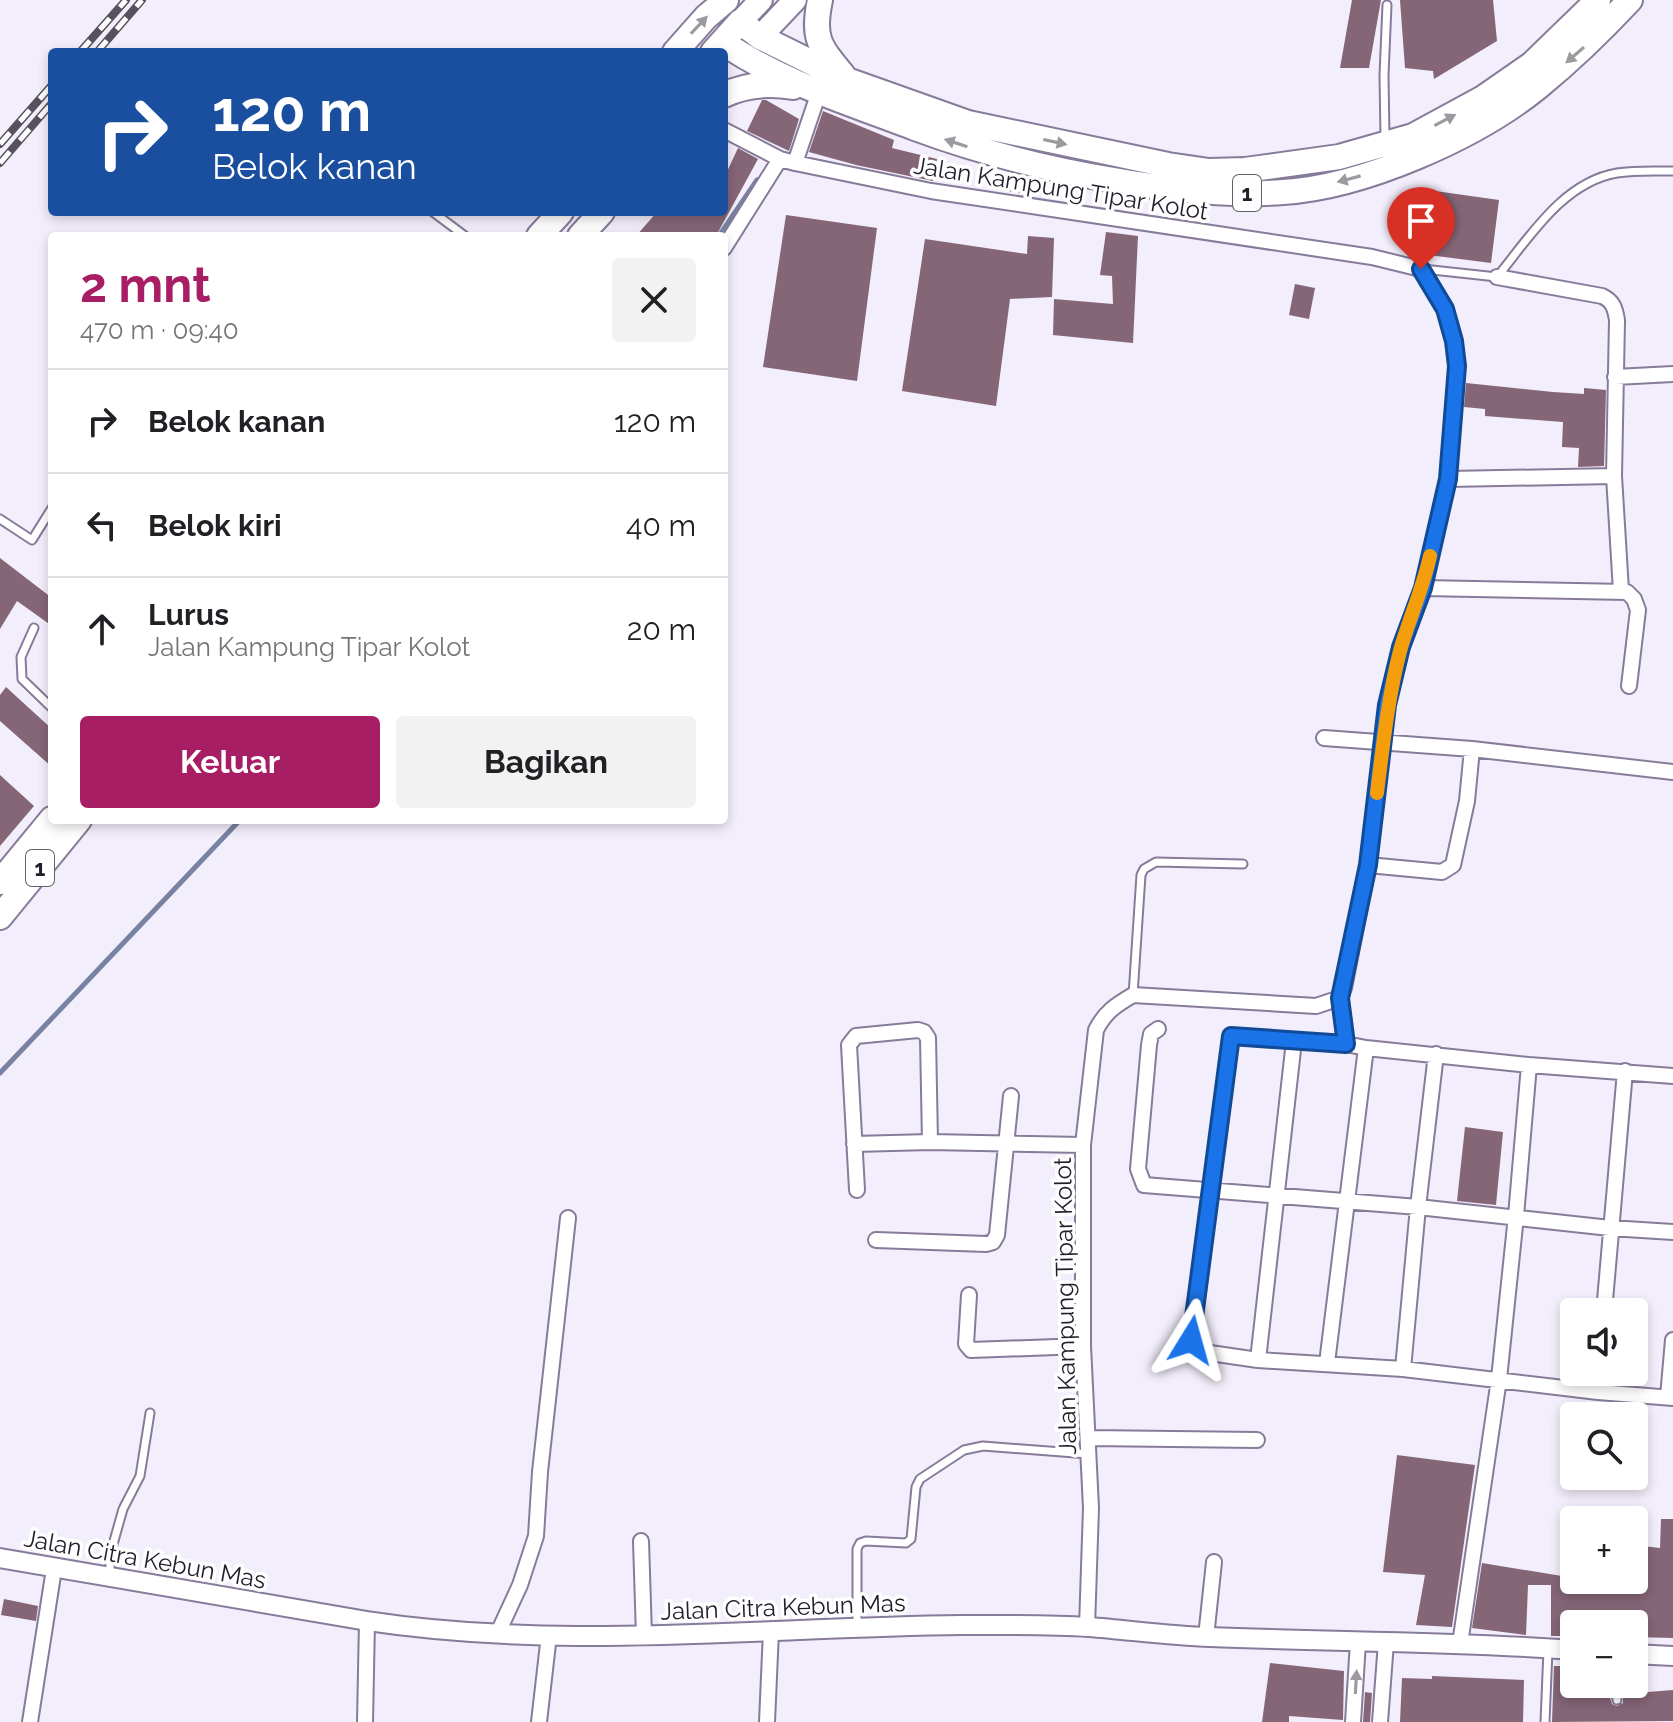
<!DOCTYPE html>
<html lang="id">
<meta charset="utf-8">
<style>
body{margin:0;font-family:Raleway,sans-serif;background:#f2f2f2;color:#202124;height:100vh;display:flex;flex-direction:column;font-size:30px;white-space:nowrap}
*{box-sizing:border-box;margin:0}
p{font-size:26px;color:#757577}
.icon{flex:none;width:44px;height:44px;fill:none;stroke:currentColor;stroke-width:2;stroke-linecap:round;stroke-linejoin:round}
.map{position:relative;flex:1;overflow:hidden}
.panel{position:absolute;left:48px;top:232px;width:680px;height:592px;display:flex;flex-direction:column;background:#fff;border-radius:8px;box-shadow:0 4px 12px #0003}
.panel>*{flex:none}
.guide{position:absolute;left:48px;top:48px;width:680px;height:168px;border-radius:8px;box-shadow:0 4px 12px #0003;background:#1a4fa0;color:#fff;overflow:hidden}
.buttons{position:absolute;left:1560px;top:1298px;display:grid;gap:16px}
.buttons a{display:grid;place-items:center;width:88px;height:88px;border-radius:8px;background:#fff;box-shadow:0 4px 12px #0003;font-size:40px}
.pin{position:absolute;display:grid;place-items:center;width:68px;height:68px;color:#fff;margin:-82px -34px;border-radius:50% 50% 50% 0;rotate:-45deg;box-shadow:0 0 8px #0007}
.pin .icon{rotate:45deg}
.me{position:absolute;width:88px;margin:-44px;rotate:8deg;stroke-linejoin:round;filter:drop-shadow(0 0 6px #0008)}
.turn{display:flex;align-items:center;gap:28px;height:168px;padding:0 32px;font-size:36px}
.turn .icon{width:104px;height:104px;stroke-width:2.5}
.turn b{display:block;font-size:56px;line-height:68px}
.round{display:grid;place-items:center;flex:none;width:84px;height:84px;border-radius:8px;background:#f2f2f2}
.head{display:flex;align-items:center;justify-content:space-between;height:136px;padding:0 32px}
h1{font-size:48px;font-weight:700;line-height:60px;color:#a71e65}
.primary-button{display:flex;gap:16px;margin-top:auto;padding:16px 32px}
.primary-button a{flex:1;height:92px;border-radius:8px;background:#a71e65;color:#fff;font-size:32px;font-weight:700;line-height:92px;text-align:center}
.primary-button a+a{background:#f2f2f2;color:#202124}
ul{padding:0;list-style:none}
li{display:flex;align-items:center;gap:24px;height:104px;padding:0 32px;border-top:2px solid #e0e0e0}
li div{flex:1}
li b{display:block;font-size:30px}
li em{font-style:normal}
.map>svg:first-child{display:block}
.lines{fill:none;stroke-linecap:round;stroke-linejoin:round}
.stream{stroke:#7783a1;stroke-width:5}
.building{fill:#856677}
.service-casing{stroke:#877b9a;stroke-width:11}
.minor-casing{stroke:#877b9a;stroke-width:18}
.tertiary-casing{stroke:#877b9a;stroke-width:22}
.primary-casing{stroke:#877b9a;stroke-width:26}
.trunk-casing{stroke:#877b9a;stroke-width:28}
.service{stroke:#fff;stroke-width:7}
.minor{stroke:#fff;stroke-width:14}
.tertiary{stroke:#fff;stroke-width:18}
.primary{stroke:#fff;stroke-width:22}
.trunk{stroke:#fff;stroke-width:24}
.rail-casing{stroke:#56515d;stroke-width:8}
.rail{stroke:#fefefe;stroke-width:5;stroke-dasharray:15;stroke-linecap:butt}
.oneway{fill:#9c999f}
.route-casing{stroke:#114b97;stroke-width:20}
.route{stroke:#1a73e8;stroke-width:14}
.slow{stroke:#f59e0b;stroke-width:14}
.labels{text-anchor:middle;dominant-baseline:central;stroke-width:7;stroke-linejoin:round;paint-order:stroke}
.shield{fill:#fefefe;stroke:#646069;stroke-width:2}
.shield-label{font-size:22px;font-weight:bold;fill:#221d29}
.street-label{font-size:24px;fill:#221d29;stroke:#fefefe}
</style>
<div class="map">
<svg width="1673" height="1722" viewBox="0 0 1673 1722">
<rect width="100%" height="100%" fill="#f3eefb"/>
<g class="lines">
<!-- stream -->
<path class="stream" d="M 719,236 L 757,180
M 0,1073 L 240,820"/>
</g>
<!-- building -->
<path class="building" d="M 1352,0 L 1381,0 L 1369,68 L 1340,68 Z
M 1400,0 L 1493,0 L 1497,41 L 1434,79 L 1433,71 L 1405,68 Z
M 762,100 L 766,100 L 799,119 L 789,151 L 747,131 Z
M 823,111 L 894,140 L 892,148 L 937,159 L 933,181 L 856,165 L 809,152 Z
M 738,148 L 758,159 L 716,236 L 636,236 L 657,212 L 724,212 L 724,178 Z
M 1005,173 L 1022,176 L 1020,193 L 1003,190 Z
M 1421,189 L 1499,200 L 1491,263 L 1413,253 Z
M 786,215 L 877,228 L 857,381 L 763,367 Z
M 1106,232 L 1138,236 L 1133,343 L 1053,335 L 1054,299 L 1113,304 L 1112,276 L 1100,275 Z
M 1028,236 L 1054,238 L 1052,297 L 1010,299 L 996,406 L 902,391 L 925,239 L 1027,254 Z
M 1295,284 L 1315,288 L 1309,319 L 1289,315 Z
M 1466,383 L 1553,392 L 1584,394 L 1584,388 L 1606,390 L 1604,466 L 1578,467 L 1579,448 L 1562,447 L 1563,422 L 1485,416 L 1485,409 L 1464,407 Z
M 0,558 L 52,598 L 52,626 L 17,601 L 0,629 Z
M 6,687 L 52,729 L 52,767 L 0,721 L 0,695 Z
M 0,775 L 34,806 L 0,846 Z
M 1465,1127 L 1503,1132 L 1496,1205 L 1457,1201 Z
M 1397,1455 L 1475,1465 L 1452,1627 L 1416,1625 L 1425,1575 L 1383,1572 Z
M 1661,1519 L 1673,1519 L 1673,1638 L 1634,1637 L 1634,1624 L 1574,1624 L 1574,1636 L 1551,1636 L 1551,1585 L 1528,1585 L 1526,1635 L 1472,1628 L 1482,1563 L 1574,1578 L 1574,1580 L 1634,1580 L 1634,1545 L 1660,1548 Z
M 4,1599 L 38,1606 L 36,1621 L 1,1615 Z
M 1270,1663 L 1344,1671 L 1343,1720 L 1289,1716 L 1289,1722 L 1262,1722 Z
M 1554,1666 L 1574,1666 L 1576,1698 L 1610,1698 L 1612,1704 L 1617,1706 L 1623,1703 L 1623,1694 L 1673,1690 L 1673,1721 L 1552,1722 Z
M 1432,1676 L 1524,1680 L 1523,1722 L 1400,1722 L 1402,1678 L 1432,1679 Z
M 1365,1692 L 1372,1693 L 1370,1722 L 1363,1722 Z"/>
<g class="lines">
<!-- service casing -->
<g class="service-casing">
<path id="service" d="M 1385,138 L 1384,75 L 1387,5
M 433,212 L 465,236
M 1423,269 L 1497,277 C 1529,238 1563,182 1617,173 C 1635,170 1654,171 1673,171
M 0,519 L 32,540 L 52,508
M 34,628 L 21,657 L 22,679 L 52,708
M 1133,995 L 1141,875 L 1144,869 L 1156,862 L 1243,864
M 110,1575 L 110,1555 L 123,1509 L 140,1476 L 150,1413
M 857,1625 L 857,1549 L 860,1543 L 866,1541 L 906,1543 L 911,1539 L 916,1487 L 920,1479 L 964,1450 L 983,1446 L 1088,1454
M 1615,1684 L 1617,1700
M 1545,1722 L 1548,1650"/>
</g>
<!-- minor casing -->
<g class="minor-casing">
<path id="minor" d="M 724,130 L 780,159 L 795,163 L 931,191 L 1372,257 L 1421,269 L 1445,309 L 1454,341 L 1457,366 L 1448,479 L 1423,588 L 1401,647 L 1387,705 L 1368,865 L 1344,988 L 1340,998 L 1316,1006 L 1133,995 C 1116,1005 1105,1012 1096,1030 L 1083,1145 L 1083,1346 L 1091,1508 L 1087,1627
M 795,163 L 819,92
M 724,248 L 780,159
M 1497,277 L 1602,296 C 1613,301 1615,308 1617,320 L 1614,476 L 1621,591
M 1615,377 L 1673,374
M 1448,479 L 1614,476
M 1423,588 L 1627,592 L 1634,599 L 1638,610 L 1629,686
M 1324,738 L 1472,749 L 1673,772
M 1368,865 L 1442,872 L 1453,865 L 1467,801 L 1472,749
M 1340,998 L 1346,1044
M 1158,1029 L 1151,1034 L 1149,1045 L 1138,1169 L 1144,1185 L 1418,1207 L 1610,1228 L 1673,1232
M 1673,1076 L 1529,1065 L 1366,1048 L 1346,1044 L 1231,1036 L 1191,1340 L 1197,1350 L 1203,1352 L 1258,1360 L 1403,1369 L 1598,1392 L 1673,1398
M 854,1144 L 930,1142 L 1083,1145
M 857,1190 L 849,1045 L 856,1036 L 918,1030 L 924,1032 L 928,1038 L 930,1142
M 876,1240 L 986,1244 L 993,1242 L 997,1235 L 1011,1096
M 969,1295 L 966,1344 L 971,1350 L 1083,1346
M 1604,1312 L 1625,1071
M 1258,1360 L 1294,1041
M 1327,1363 L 1366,1048
M 1403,1369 L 1418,1207 L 1436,1054
M 1598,1392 L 1599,1372
M 1668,1397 L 1673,1340
M 1089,1438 L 1257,1440
M 641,1541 L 644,1636
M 497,1635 L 520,1585 L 536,1536 L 540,1472 L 568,1218
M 1206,1637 L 1214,1562
M 1460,1644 L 1499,1379 L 1516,1216 L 1529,1065
M 30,1722 L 54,1569
M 365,1722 L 367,1621
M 539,1722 L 549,1635
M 767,1722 L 771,1631
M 1353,1722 L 1358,1642
M 1380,1722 L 1386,1642"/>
</g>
<!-- tertiary casing -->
<g class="tertiary-casing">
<path id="tertiary" d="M 0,1558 L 367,1621 C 564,1651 763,1627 961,1625 C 1003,1625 1047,1624 1089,1627 C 1129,1630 1169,1636 1210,1637 C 1331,1642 1453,1641 1574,1650
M 1634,1654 L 1673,1656"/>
</g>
<!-- primary casing -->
<g class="primary-casing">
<path id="primary" d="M 740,22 L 761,0
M 760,37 L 795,0"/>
</g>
<!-- trunk casing -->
<g class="trunk-casing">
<path id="trunk" d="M 820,0 C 812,38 819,46 843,75
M 722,42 C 780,82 850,103 915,128 C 980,152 1046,169 1114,180 C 1170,190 1226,196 1283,192 C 1363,187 1475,138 1538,87 C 1571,60 1601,31 1630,0
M 675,52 L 706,17 L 726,0
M 713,52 L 740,22 L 760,37 L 847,80 L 968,123 L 1168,165 L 1209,171 L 1245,170 L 1339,157 L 1413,136 L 1483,98 L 1532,64 L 1598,0
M 724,95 C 747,84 769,83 793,87
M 539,236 L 561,212
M 580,236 L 602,212
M 0,882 L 52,819
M 0,917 L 79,820"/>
</g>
<!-- service -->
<use href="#service" class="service"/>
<!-- minor -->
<use href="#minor" class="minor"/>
<!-- tertiary -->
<use href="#tertiary" class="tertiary"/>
<!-- primary -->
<use href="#primary" class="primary"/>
<!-- trunk -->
<use href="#trunk" class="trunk"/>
<!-- rail casing -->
<g class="rail-casing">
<path id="rail" d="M 80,52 L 126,0
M 97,52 L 142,0
M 0,144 L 52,85
M 0,163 L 52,103"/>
</g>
<!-- rail -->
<use href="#rail" class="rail"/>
</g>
<!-- one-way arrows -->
<defs><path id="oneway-solid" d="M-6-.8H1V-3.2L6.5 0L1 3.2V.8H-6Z" transform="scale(2)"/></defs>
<g class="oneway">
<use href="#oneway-solid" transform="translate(699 25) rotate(-47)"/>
<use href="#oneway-solid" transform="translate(1575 55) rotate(139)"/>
<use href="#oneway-solid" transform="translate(1445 120) rotate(-28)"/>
<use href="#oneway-solid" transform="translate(1055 142) rotate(12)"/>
<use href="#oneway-solid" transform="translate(956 143) rotate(-162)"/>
<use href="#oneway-solid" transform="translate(1349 179) rotate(165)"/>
<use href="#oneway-solid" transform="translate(1356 1682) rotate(-87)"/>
</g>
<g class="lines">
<!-- route casing -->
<g class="route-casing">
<path id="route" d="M 1191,1340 L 1231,1036 L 1346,1044 L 1340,998 L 1368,865 L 1387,705 L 1401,647 L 1423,588 L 1448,479 L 1457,366 L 1454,341 L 1445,309 L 1421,269"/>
</g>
<!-- route -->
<use href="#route" class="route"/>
<!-- slow -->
<path class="slow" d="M 1377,793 C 1383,745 1388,698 1400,651 C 1409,619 1423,588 1430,556"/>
</g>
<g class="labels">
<!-- shield labels -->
<g class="shield">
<rect x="1233" y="175" width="28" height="36" rx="6"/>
<rect x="26" y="850" width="28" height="36" rx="6"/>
</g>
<g class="shield-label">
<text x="1247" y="193">1</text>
<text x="40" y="868">1</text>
</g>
<!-- street labels -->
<g class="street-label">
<text transform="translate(1061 188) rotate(9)">Jalan Kampung Tipar Kolot</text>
<text transform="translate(1065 1306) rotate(-91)">Jalan Kampung Tipar Kolot</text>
<text transform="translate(145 1559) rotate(10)">Jalan Citra Kebun Mas</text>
<text transform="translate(783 1607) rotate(-2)">Jalan Citra Kebun Mas</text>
</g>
</g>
</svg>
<div class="buttons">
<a><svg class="icon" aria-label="sound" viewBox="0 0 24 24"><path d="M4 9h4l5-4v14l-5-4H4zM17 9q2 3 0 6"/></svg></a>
<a><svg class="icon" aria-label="search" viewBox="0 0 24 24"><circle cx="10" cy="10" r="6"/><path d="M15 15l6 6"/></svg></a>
<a>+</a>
<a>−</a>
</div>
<div class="pin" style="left:1421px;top:269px;background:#d93025"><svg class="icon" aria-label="arrive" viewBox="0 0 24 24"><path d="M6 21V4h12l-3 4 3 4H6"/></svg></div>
<svg class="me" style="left:1191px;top:1340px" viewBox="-20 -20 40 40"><path d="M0-17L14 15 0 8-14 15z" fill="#1a73e8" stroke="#fff" stroke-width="4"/></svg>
<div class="guide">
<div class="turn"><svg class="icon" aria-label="right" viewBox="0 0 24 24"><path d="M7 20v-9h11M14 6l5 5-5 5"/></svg><div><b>120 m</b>Belok kanan</div></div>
</div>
<section class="panel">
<div class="head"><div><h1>2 mnt</h1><p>470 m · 09:40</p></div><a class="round"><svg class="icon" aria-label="close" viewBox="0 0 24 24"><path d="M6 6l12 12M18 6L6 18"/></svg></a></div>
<ul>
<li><svg class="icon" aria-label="right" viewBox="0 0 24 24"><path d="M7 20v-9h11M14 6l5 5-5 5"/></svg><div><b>Belok kanan</b></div><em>120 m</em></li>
<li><svg class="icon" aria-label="left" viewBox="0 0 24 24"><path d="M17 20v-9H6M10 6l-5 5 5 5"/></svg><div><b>Belok kiri</b></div><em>40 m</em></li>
<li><svg class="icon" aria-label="ahead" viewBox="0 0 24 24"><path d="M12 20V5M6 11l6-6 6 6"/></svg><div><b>Lurus</b><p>Jalan Kampung Tipar Kolot</p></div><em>20 m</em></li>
</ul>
<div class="primary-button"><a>Keluar</a><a>Bagikan</a></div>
</section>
</div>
